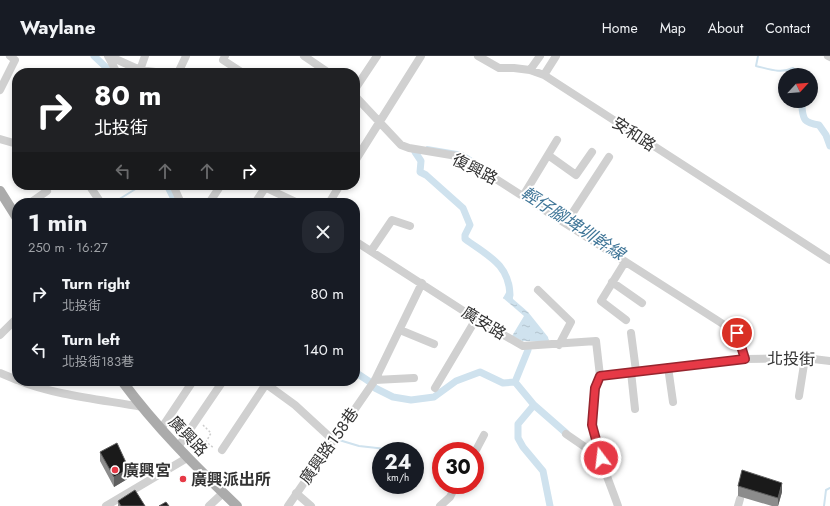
<!DOCTYPE html>
<meta charset="utf-8">
<style>
body{margin:0;font-family:Jost,"Noto Sans TC",sans-serif;background:#242831;color:#f1f3f6;height:100vh;display:flex;flex-direction:column;font-size:15px;white-space:nowrap}
*{box-sizing:border-box;margin:0}
p{font-size:13px;color:#9ea1a6}
.icon{flex:none;width:22px;height:22px;fill:none;stroke:currentColor;stroke-width:2;stroke-linecap:round;stroke-linejoin:round}
.map{position:relative;flex:1;overflow:hidden}
.drawer{position:absolute;left:12px;top:142px;width:348px;height:188px;display:flex;flex-direction:column;background:#171b24;border-radius:16px;box-shadow:0 2px 6px #0003}
.drawer>*{flex:none}
.hud{position:absolute;left:12px;top:12px;width:348px;height:122px;border-radius:16px;box-shadow:0 2px 6px #0003;background:#202124;color:#fff;overflow:hidden}
.needle{width:26px;rotate:64deg}
.tools{position:absolute;left:778px;top:12px;display:grid;gap:8px}
.tools a{display:grid;place-items:center;width:40px;height:40px;border-radius:50%;background:#171b24;box-shadow:0 2px 6px #0003;font-size:20px}
.speed{position:absolute;left:372px;top:386px;display:flex;gap:8px;font-size:20px;font-weight:700;text-align:center}
.speed>*{display:grid;place-content:center;width:52px;height:52px;border-radius:50%;background:#171b24;box-shadow:0 2px 6px #0003;line-height:1}
.speed small{font-size:10px;font-weight:400}
.speed .limit{border:6px solid #d22;background:#fff;color:#111}
.pin{position:absolute;display:grid;place-items:center;width:34px;height:34px;color:#fff;margin:-17px;border:2px solid #fff;border-radius:50%;box-shadow:0 1px 4px #0007}
.me{position:absolute;width:44px;margin:-22px;rotate:345deg;stroke-linejoin:round;filter:drop-shadow(0 0 3px #0008)}
.turn{display:flex;align-items:center;gap:14px;height:84px;padding:0 16px;font-size:18px}
.turn .icon{width:52px;height:52px;stroke-width:2.5}
.turn b{display:block;font-size:28px;line-height:34px}
.lanes{display:flex;align-items:center;height:38px;padding:0 16px;background:#0003;justify-content:center;gap:20px;direction:ltr}
.lanes .off{opacity:.35}
.round{display:grid;place-items:center;flex:none;width:42px;height:42px;border-radius:16px;background:#242831}
.summary{display:flex;align-items:center;justify-content:space-between;height:68px;padding:0 16px}
h1{font-size:24px;font-weight:700;line-height:30px}
ul{padding:0;list-style:none}
li{display:flex;align-items:center;gap:12px;height:56px;padding:0 16px}
li div{flex:1}
li b{display:block;font-size:15px}
li em{font-style:normal}
header{display:flex;align-items:center;gap:24px;box-sizing:border-box;height:56px;padding:0 20px;background:#171b24;border-bottom:1px solid #363941}
header strong{font-size:19px}
nav{display:flex;gap:22px;margin-inline-start:auto;font-size:14px}
.map>svg:first-child{display:block}
.water{fill:url(#water-ripples)}
.lines{fill:none;stroke-linecap:round;stroke-linejoin:round}
.stream{stroke:#cfe2ee;stroke-width:2}
.canal{stroke:#cfe2ee;stroke-width:7}
.path{stroke:#cdcdcd;stroke-width:1.5;stroke-dasharray:2 2;stroke-linecap:butt}
.minor{stroke:#d0d0d0;stroke-width:8}
.major{stroke:#ababab;stroke-width:10}
.wall{fill:#8c8c8c}
.shaded-wall{fill:#5f5f5f}
.building{fill:#1a1a1a;stroke:#5f5f5f}
.route-casing{stroke:#96252e;stroke-width:10}
.route{stroke:#e63946;stroke-width:7}
.poi-dot{fill:#e63946;stroke:#fff;stroke-width:1.5}
.labels{text-anchor:middle;dominant-baseline:central;stroke-width:4;stroke-linejoin:round;paint-order:stroke}
.street-label{font-size:16px;fill:#333;stroke:#fff}
.poi-label{font-size:16px;font-weight:bold;fill:#333;stroke:#fff;text-anchor:start}
.water-label{font-size:17px;font-style:italic;fill:#3f7597;stroke:#fff}
</style>
<header>
<strong>Waylane</strong>
<nav><a>Home</a><a>Map</a><a>About</a><a>Contact</a></nav>
</header>
<div class="map">
<svg width="830" height="450" viewBox="0 0 830 450">
<defs>
<pattern id="water-ripples" width="26" height="14" patternUnits="userSpaceOnUse"><rect width="26" height="14" fill="#cfe2ee"/><path d="M2 4q2-2 4 0t4 0M15 11q2-2 4 0t4 0" fill="none" stroke="#b2c2cd"/></pattern>
</defs>
<rect width="100%" height="100%" fill="#fff"/>
<!-- water -->
<path class="water" d="M 512,226 L 513,243 L 528,256 L 548,281 L 549,286 L 522,285 L 512,280 L 524,260 L 503,242 Z"/>
<g class="lines">
<!-- stream -->
<path class="stream" d="M 758,0 L 756,10 C 769,13 781,18 793,12 L 797,15 L 798,19
M 427,91 L 463,97 L 494,117
M 113,147 L 142,129
M 339,384 L 359,390 L 404,395
M 824,450 L 826,434 L 830,432"/>
<!-- canal -->
<path class="canal" d="M 94,0 L 112,17
M 801,45 C 804,61 800,66 819,69 L 826,79 L 830,90
M 415,96 L 421,105 L 420,116 L 426,119 L 463,152 L 470,169 L 465,179 L 465,183 C 488,200 509,208 510,239
M 167,129 L 176,147
M 355,316 L 370,326 L 375,332 L 393,341 L 411,344 L 434,341 L 456,325 L 480,316 L 503,327 L 515,326
M 515,326 L 534,349 L 518,368 L 518,382 L 523,391 L 543,415 L 550,450
M 515,326 L 528,294
M 534,349 L 566,377"/>
<!-- path -->
<path class="path" d="M 203,369 L 211,377 L 206,386 L 214,392"/>
<!-- minor -->
<path class="minor" d="M 108,0 L 117,17
M 109,0 L 140,14 L 163,17
M 225,0 L 223,4 L 243,17
M 304,0 L 329,17
M 478,0 L 499,12 L 514,12 L 530,14 L 544,19 L 830,204
M 828,0 L 830,1
M 140,14 L 145,0
M 530,14 L 540,0
M 178,17 L 186,0
M 544,19 L 556,0
M 355,33 L 377,0
M 0,34 L 15,4 L 10,0
M 355,40 L 401,89 L 409,92 L 457,100 L 474,109 L 737,277 L 745,303
M 0,83 L 17,88
M 548,99 L 576,119 L 592,96
M 355,105 L 421,0
M 89,129 L 101,147
M 173,129 L 181,147
M 260,129 L 298,147
M 523,140 L 557,84
M 30,147 L 47,135
M 209,147 L 221,129
M 255,147 L 265,132
M 329,147 L 340,129
M 566,167 L 609,101
M 355,185 L 476,263 L 523,290 L 596,285 L 600,320
M 371,195 L 392,164 L 410,170
M 625,206 L 601,245 L 626,264
M 612,226 L 642,247
M 538,234 L 571,266 L 559,289
M 400,274 L 434,288
M 631,277 L 636,315
M 0,279 L 17,262
M 668,311 L 673,346
M 631,316 L 635,353
M 0,317 L 17,324
M 375,324 L 414,322
M 20,325 C 54,339 104,344 142,351
M 262,325 L 295,349 L 333,384
M 435,332 L 476,263
M 799,340 L 805,302
M 161,373 L 193,325
M 566,378 L 601,402
M 178,391 L 223,325
M 222,394 L 266,328
M 475,396 L 484,379
M 296,437 L 311,450
M 106,450 L 187,402
M 209,450 L 223,437
M 288,450 L 375,324 L 422,227
M 440,450 L 450,441 L 456,429
M 618,450 C 603,408 581,365 600,320 L 745,303 L 805,302 L 830,305
M 738,450 L 740,443"/>
<!-- major -->
<path class="major" d="M 0,135 L 17,162
M 122,325 C 156,371 196,411 237,450"/>
</g>
<!-- wall -->
<path class="wall" d="M 100,396 L 129,422 L 114,431 L 100,405 Z
M 738,430 L 782,436 L 778,450 L 772,450 L 738,440 Z
M 118,445 L 145,450 L 118,450 Z"/>
<!-- shaded-wall -->
<path class="shaded-wall" d="M 129,413 L 129,422 L 114,431 L 114,421 Z
M 782,427 L 782,436 L 778,450 L 778,442 Z"/>
<!-- building -->
<path class="building" d="M 160,15 L 163,17 L 157,17 Z
M 117,387 L 129,413 L 114,421 L 100,396 Z
M 742,414 L 782,427 L 778,442 L 738,430 Z
M 135,434 L 145,450 L 121,450 L 118,445 Z
M 166,446 L 169,450 L 159,450 Z"/>
<g class="lines">
<!-- route casing -->
<g class="route-casing">
<path id="route" d="M 601,402 L 592,369 L 595,332 L 600,320 L 745,303 L 737,277"/>
</g>
<!-- route -->
<use href="#route" class="route"/>
</g>
<!-- markers -->
<g class="poi-dot">
<circle cx="115" cy="414" r="4"/>
<circle cx="183" cy="423" r="4"/>
</g>
<g class="labels">
<!-- street labels -->
<g class="street-label">
<text transform="translate(634 78) rotate(33)">安和路</text>
<text transform="translate(475 113) rotate(27)">復興路</text>
<text transform="translate(484 267) rotate(31)">廣安路</text>
<text transform="translate(791 303) rotate(1)">北投街</text>
<text transform="translate(188 380) rotate(47)">廣興路</text>
<text transform="translate(329 390) rotate(-55)">廣興路158巷</text>
</g>
<!-- poi labels -->
<g class="poi-label">
<text x="123" y="414">廣興宮</text>
<text x="191" y="423">廣興派出所</text>
</g>
<!-- water labels -->
<g class="water-label">
<text transform="translate(573 167) rotate(33)">輕仔腳埤圳幹線</text>
</g>
</g>
</svg>
<div class="tools">
<a><svg class="needle" viewBox="-14 -14 28 28"><path d="M0-13l5 13h-10z" fill="#e53935"/><path d="M0 13l5-13h-10z" fill="#9ea1a6"/></svg></a>
</div>
<div class="speed"><div>24<small>km/h</small></div><div class="limit">30</div></div>
<div class="pin" style="left:737px;top:277px;background:#d93025"><svg class="icon" aria-label="arrive" viewBox="0 0 24 24"><path d="M6 21V4h12l-3 4 3 4H6"/></svg></div>
<svg class="me" style="left:601px;top:402px" viewBox="-20 -20 40 40"><circle r="17" fill="#e63946" stroke="#fff" stroke-width="3"/><path d="M0-11L8 9 0 5-8 9z" fill="#fff"/></svg>
<div class="hud">
<div class="turn"><svg class="icon" aria-label="right" viewBox="0 0 24 24"><path d="M7 20v-9h11M14 6l5 5-5 5"/></svg><div><b>80 m</b>北投街</div></div>
<div class="lanes"><svg class="icon off" aria-label="left" viewBox="0 0 24 24"><path d="M17 20v-9H6M10 6l-5 5 5 5"/></svg><svg class="icon off" aria-label="ahead" viewBox="0 0 24 24"><path d="M12 20V5M6 11l6-6 6 6"/></svg><svg class="icon off" aria-label="ahead" viewBox="0 0 24 24"><path d="M12 20V5M6 11l6-6 6 6"/></svg><svg class="icon" aria-label="right" viewBox="0 0 24 24"><path d="M7 20v-9h11M14 6l5 5-5 5"/></svg></div>
</div>
<section class="drawer">
<div class="summary"><div><h1>1 min</h1><p>250 m · 16:27</p></div><a class="round"><svg class="icon" aria-label="close" viewBox="0 0 24 24"><path d="M6 6l12 12M18 6L6 18"/></svg></a></div>
<ul>
<li><svg class="icon" aria-label="right" viewBox="0 0 24 24"><path d="M7 20v-9h11M14 6l5 5-5 5"/></svg><div><b>Turn right</b><p>北投街</p></div><em>80 m</em></li>
<li><svg class="icon" aria-label="left" viewBox="0 0 24 24"><path d="M17 20v-9H6M10 6l-5 5 5 5"/></svg><div><b>Turn left</b><p>北投街183巷</p></div><em>140 m</em></li>
</ul>
</section>
</div>
